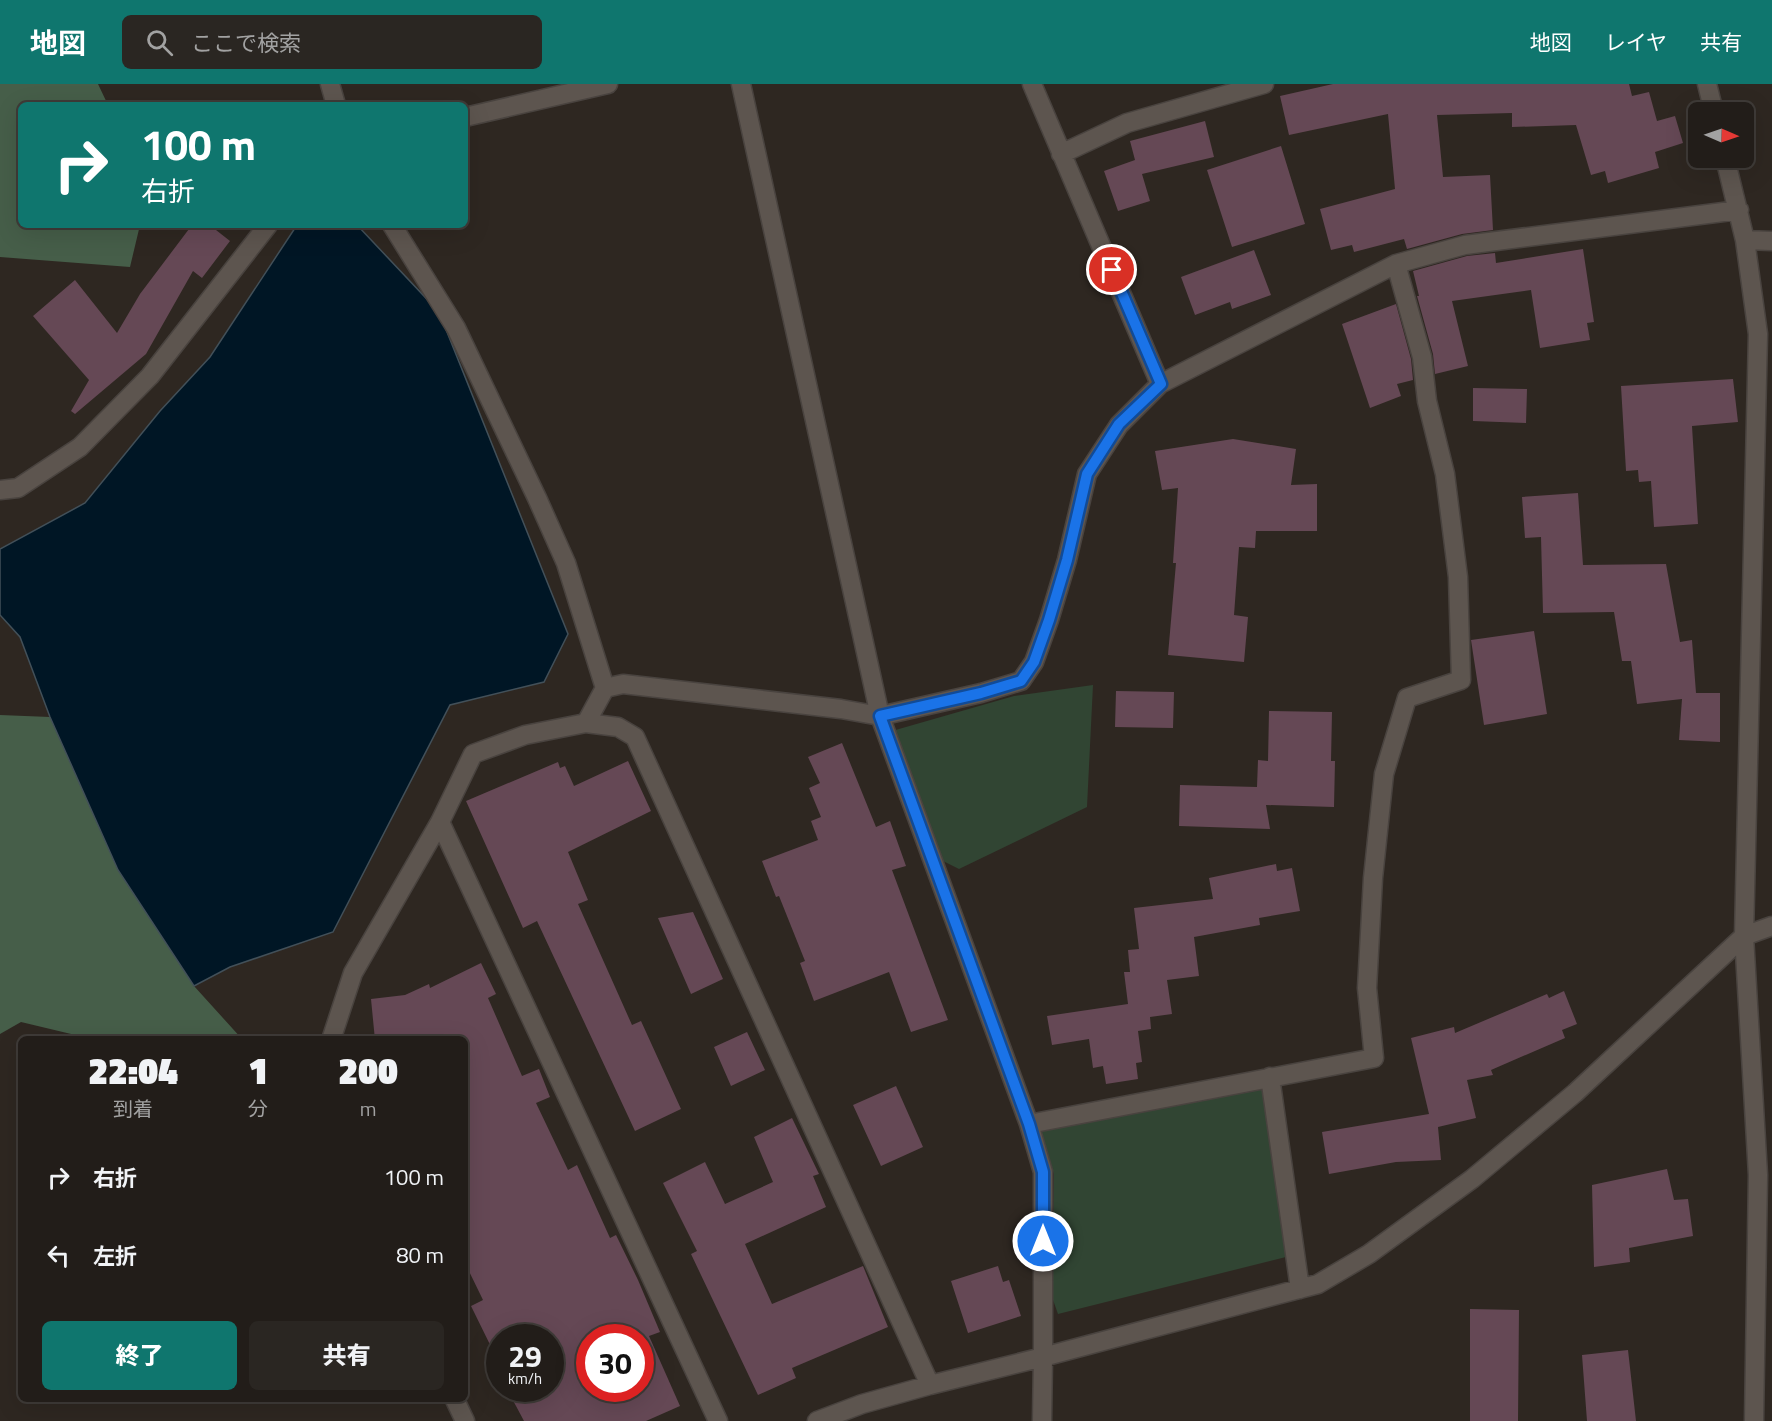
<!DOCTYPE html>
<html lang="ja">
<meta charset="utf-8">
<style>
body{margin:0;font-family:"Titillium Web","Noto Sans JP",sans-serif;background:#2a2622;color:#f1f3f6;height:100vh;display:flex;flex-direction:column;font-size:22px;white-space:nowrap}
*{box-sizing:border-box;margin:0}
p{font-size:20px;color:#a2a2a2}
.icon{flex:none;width:33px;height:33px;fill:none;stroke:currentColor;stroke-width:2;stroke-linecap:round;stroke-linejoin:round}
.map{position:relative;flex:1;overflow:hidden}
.panel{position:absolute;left:18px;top:952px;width:450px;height:366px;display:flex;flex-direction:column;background:#221d19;border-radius:9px;box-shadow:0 6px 24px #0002,0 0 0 2px #3f3b38}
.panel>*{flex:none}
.hud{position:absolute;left:18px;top:18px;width:450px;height:126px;border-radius:9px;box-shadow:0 6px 24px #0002,0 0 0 2px #3f3b38;background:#0f766e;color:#fff;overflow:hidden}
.needle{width:39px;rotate:92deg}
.buttons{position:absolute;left:1688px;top:18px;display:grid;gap:12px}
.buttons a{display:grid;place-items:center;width:66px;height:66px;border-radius:9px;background:#221d19;box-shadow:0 6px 24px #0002,0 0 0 2px #3f3b38;font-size:30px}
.speed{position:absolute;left:486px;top:1240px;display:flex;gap:12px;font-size:30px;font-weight:700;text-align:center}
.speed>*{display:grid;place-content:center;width:78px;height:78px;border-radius:50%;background:#221d19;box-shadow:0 6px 24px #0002,0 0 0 2px #3f3b38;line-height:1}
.speed small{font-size:15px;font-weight:400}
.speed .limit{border:9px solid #d22;background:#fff;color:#111}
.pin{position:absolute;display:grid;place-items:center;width:51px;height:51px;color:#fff;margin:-26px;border:3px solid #fff;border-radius:50%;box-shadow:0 2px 6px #0007}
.me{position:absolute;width:66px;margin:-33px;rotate:0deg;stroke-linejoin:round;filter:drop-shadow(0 0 4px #0008)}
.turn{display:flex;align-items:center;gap:21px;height:126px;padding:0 24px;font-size:27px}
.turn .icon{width:78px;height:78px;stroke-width:2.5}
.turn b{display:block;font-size:42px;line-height:51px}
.eta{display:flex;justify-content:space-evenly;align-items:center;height:102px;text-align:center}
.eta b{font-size:36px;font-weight:800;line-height:42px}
.button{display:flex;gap:12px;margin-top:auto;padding:12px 24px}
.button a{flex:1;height:69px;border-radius:9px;background:#0f766e;color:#fff;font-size:24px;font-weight:800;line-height:69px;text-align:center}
.button a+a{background:#2a2622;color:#f1f3f6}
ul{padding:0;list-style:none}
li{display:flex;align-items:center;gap:18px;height:78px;padding:0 24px}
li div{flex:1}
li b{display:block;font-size:22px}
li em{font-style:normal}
header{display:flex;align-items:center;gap:36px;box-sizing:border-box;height:84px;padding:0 30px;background:#0f766e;color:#fff}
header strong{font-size:28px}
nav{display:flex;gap:33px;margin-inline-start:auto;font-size:21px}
.search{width:420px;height:54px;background:#2a2622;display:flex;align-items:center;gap:15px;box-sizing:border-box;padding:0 21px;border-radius:9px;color:#a2a2a2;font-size:22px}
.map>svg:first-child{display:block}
.green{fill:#314533}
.forest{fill:#465e49}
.water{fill:#001625;stroke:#425059;stroke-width:1.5}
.building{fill:#654855;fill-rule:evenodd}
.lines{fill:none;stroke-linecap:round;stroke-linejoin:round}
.minor-casing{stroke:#49433f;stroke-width:21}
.minor{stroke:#5d554f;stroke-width:18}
.route-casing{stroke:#114b97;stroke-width:15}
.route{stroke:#1a73e8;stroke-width:10}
</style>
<header>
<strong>地図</strong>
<div class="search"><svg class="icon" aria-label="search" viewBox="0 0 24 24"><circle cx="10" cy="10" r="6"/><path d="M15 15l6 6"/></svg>ここで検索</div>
<nav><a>地図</a><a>レイヤ</a><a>共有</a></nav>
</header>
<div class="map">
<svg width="1772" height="1337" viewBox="0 0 1772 1337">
<rect width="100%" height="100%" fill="#2e2721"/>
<!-- green -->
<path class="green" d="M 1093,601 L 1087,723 L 959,785 L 943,777 L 892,647 L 1014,612 Z
M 1262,1005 L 1286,1173 L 1058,1230 L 1052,1213 L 1054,1090 L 1040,1043 Z"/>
<!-- forest -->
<path class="forest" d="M 0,0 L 98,0 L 108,21 L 21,21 L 21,141 L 140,141 L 130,183 L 0,173 Z
M 0,631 L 50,633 L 118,786 L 194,902 L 242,955 L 92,955 L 21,938 L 0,950 Z"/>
<!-- water -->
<path class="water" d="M 297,141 L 357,141 L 439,228 L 568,550 L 544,598 L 450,621 L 333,848 L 230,883 L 194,902 L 118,786 L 50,633 L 20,553 L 0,531 L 0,465 L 85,419 L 160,327 L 210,273 Z"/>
<!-- building -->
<path class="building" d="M 1333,0 L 1629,0 L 1632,12 L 1649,8 L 1657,37 L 1675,32 L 1683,59 L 1655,68 L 1659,84 L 1608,99 L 1605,87 L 1591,91 L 1576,41 L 1512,43 L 1512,29 L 1437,31 L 1443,93 L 1490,91 L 1493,146 L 1462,150 L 1407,165 L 1404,155 L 1354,168 L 1352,161 L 1331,166 L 1320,125 L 1395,105 L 1388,30 L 1289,51 L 1280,12 Z
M 1205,37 L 1214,73 L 1142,90 L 1150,117 L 1118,127 L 1104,87 L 1135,76 L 1130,57 Z
M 1281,62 L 1305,140 L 1232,163 L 1207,86 Z
M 192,141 L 219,141 L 216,146 L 230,157 L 202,194 L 193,187 L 146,270 L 75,330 L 71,327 L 89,296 L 33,232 L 75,196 L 117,249 L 140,210 Z
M 1583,165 L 1594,238 L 1587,239 L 1590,256 L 1540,264 L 1531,206 L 1452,217 L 1468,282 L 1435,290 L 1433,270 L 1417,212 L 1419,212 L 1413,187 L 1467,172 L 1495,169 L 1496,179 Z
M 1254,166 L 1271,211 L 1232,225 L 1230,218 L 1195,231 L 1181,193 Z
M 1396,220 L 1411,275 L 1413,296 L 1397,300 L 1401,312 L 1370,324 L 1342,240 Z
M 1733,295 L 1738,338 L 1692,342 L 1698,440 L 1654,443 L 1651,397 L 1639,398 L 1638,386 L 1626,387 L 1621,302 Z
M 1473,304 L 1527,305 L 1526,339 L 1473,337 Z
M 1233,355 L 1296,365 L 1291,401 L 1317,400 L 1317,447 L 1256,447 L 1255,464 L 1239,463 L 1234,531 L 1248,533 L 1244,578 L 1168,571 L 1176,479 L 1173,479 L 1178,404 L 1162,406 L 1155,367 Z
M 1578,409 L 1583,481 L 1666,480 L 1680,558 L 1692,556 L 1696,609 L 1720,609 L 1720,658 L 1679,656 L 1682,615 L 1637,620 L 1631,577 L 1622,577 L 1614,528 L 1543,529 L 1541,453 L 1525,454 L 1522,413 Z
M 1534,547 L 1547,630 L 1484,641 L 1471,556 Z
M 1116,607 L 1174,608 L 1173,644 L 1115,643 Z
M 1269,627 L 1332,628 L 1331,677 L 1335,677 L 1334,723 L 1266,721 L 1270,745 L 1179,742 L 1180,701 L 1257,703 L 1258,676 L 1268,677 Z
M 842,659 L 876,743 L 890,737 L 906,782 L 892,786 L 948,936 L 911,948 L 889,888 L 814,917 L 800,879 L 805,877 L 779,812 L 776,813 L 762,777 L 818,756 L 811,737 L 821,733 L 809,704 L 820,699 L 808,673 Z
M 628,677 L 651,727 L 568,768 L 588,816 L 578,820 L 632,941 L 641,937 L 681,1025 L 635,1047 L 537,837 L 523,844 L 466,717 L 558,678 L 560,684 L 565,682 L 574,702 Z
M 1276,780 L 1277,787 L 1292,784 L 1300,827 L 1259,834 L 1260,841 L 1194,853 L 1199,892 L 1167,896 L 1172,930 L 1150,933 L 1151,945 L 1138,947 L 1142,978 L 1136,979 L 1138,995 L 1106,1000 L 1103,982 L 1093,984 L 1089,955 L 1052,961 L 1047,932 L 1128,920 L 1124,888 L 1130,888 L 1128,866 L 1139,865 L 1134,824 L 1213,815 L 1209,794 Z
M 693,828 L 723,895 L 691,910 L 658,834 Z
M 481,879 L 496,910 L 488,914 L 522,992 L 539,985 L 550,1013 L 536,1019 L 568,1086 L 577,1081 L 610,1154 L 616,1151 L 638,1196 L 660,1248 L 649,1252 L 680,1322 L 646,1337 L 524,1337 L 507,1305 L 550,1305 L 550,1254 L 500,1254 L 500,1281 L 471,1222 L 483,1216 L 465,1179 L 465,956 L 375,956 L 371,915 L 405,911 L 429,900 L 430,904 ZM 590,1254 L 640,1254 L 640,1305 L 590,1305 Z
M 1564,907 L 1577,940 L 1562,946 L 1565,954 L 1491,986 L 1493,991 L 1467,996 L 1476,1034 L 1438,1043 L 1441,1076 L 1396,1078 L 1329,1090 L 1322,1048 L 1429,1030 L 1411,954 L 1454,943 L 1455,949 L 1547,910 L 1549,914 Z
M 747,948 L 765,986 L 731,1002 L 714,963 Z
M 896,1002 L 923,1063 L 881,1082 L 853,1021 Z
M 792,1034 L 819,1090 L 813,1092 L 826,1123 L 745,1160 L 772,1220 L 863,1182 L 888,1243 L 792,1284 L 796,1294 L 758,1311 L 691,1170 L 697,1167 L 663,1099 L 705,1078 L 725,1120 L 773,1098 L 754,1053 Z
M 1667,1085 L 1674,1116 L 1688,1115 L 1693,1152 L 1629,1164 L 1630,1178 L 1594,1183 L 1592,1101 Z
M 998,1182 L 1003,1198 L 1009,1196 L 1021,1232 L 968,1249 L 951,1197 Z
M 1470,1225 L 1519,1226 L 1518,1337 L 1470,1337 Z
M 1628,1266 L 1636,1337 L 1587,1337 L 1582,1271 Z"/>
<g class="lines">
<!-- minor casing -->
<g class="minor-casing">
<path id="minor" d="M 330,0 L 336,21
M 741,0 L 880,632 L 1029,1040 L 1043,1088 L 1043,1273 L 1042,1337
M 1032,0 L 1160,300
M 1707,0 L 1714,28
M 465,33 L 608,0
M 1061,70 L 1127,39 L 1264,0
M 1725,74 L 1745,156 L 1758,250 L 1744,852 L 1758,1091 L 1754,1337
M 392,141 L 456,244 L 537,414 L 566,479 L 605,604
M 1745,156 L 1772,157
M 0,406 L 18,404 L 80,363 L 150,292 L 268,141
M 586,639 L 605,604 L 623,600 L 841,625 L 880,632 L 981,609 L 1021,597 L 1034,578 L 1049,536 L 1067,476 L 1087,390 L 1119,341 L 1160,300 L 1396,180 L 1465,161 L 1739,126
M 440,738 L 718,1337
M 331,956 L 353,889 L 440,738 L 473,670 L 525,651 L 586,639 L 618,643 L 635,653 L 930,1301
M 1270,993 L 1300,1205
M 1029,1040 L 1374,974 L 1367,904 L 1373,794 L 1384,690 L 1407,614 L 1461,596 L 1458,493 L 1445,390 L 1427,317 L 1422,273 L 1396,180
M 455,1316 L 465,1337
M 817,1337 L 862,1320 L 930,1301 L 1043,1273 L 1318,1200 L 1369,1170 L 1472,1095 L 1575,1009 L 1744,852 L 1772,842"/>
</g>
<!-- minor -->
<use href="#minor" class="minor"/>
</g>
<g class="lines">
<!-- route casing -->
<g class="route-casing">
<path id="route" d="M 1043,1157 L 1043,1088 L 1029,1040 L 880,632 L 981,609 L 1021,597 L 1034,578 L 1049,536 L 1067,476 L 1087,390 L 1119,340 L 1161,300 L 1112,186"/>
</g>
<!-- route -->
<use href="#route" class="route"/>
</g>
</svg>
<div class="buttons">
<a><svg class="needle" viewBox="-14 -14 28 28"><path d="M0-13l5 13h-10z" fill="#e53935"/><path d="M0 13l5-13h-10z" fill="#a2a2a2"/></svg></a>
</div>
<div class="speed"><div>29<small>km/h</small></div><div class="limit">30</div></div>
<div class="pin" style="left:1112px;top:186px;background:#d93025"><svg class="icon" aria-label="arrive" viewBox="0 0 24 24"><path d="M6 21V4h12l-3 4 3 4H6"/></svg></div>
<svg class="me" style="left:1043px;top:1157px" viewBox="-20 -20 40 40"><circle r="17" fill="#1a73e8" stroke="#fff" stroke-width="3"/><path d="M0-11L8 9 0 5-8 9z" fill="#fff"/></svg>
<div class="hud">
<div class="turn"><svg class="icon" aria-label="right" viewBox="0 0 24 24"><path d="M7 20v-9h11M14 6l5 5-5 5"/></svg><div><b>100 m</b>右折</div></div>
</div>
<section class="panel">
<div class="eta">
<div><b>22:04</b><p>到着</p></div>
<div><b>1</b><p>分</p></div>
<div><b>200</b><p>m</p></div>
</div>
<ul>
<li><svg class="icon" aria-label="right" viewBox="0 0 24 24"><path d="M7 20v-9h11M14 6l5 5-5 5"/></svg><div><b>右折</b></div><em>100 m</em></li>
<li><svg class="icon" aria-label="left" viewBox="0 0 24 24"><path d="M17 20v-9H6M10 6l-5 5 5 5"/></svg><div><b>左折</b></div><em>80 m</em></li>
</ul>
<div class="button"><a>終了</a><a>共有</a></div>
</section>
</div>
